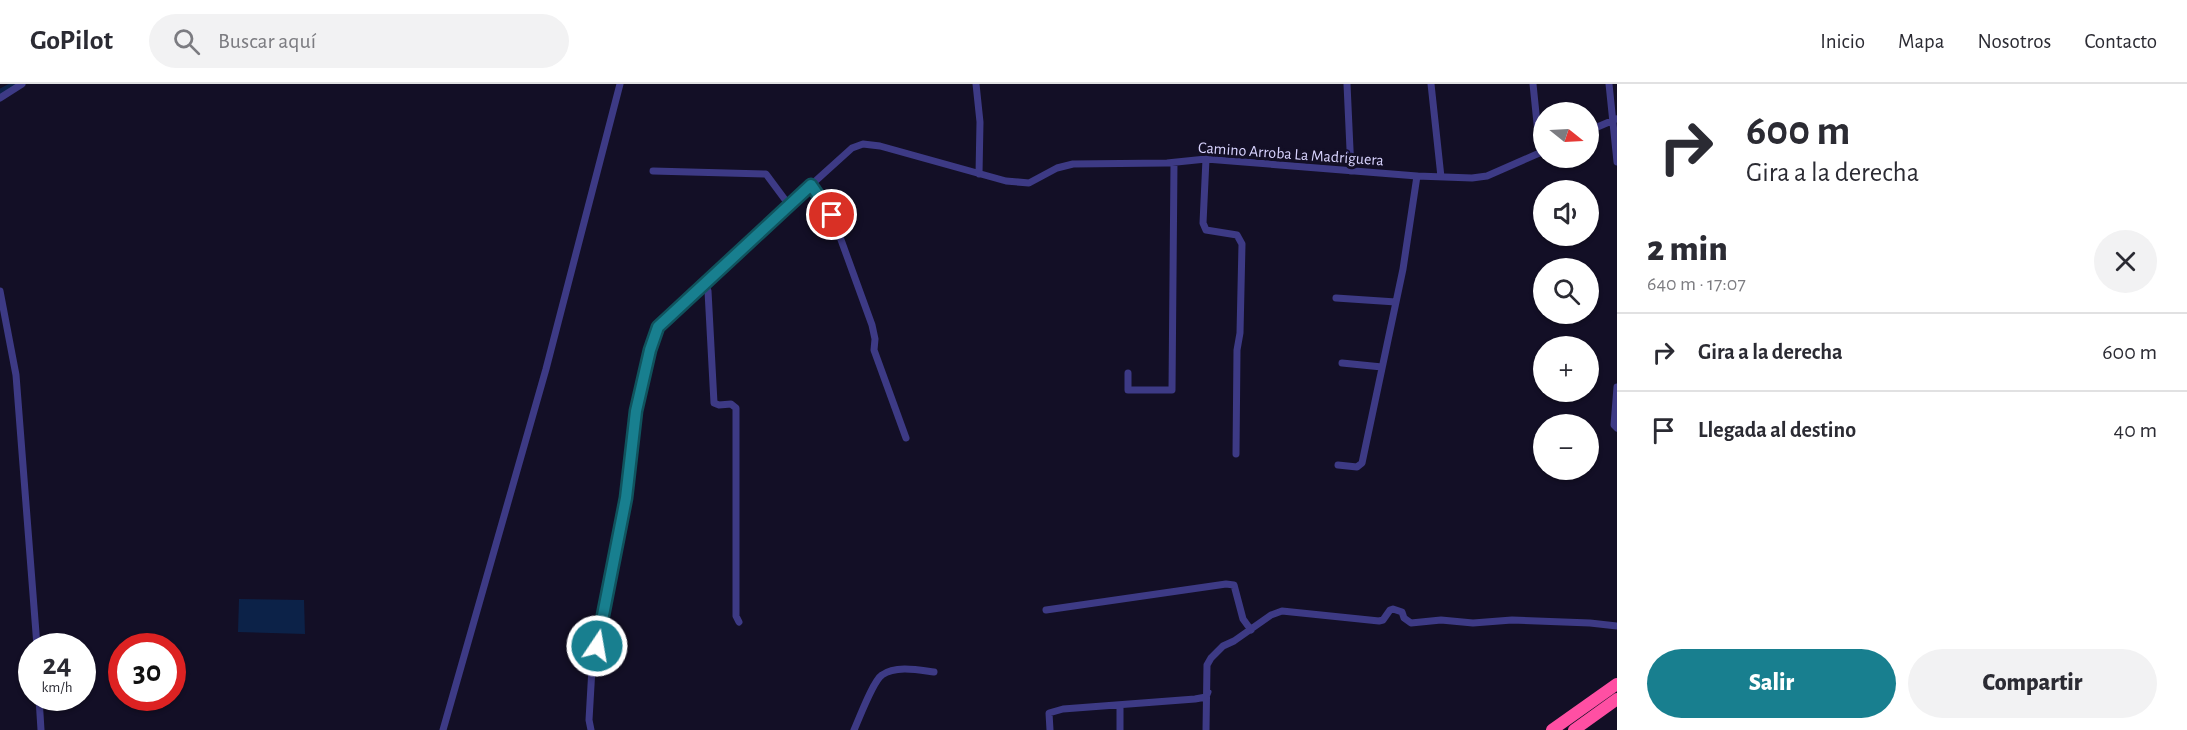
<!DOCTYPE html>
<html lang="es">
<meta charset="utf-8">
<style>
body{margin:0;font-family:"Alegreya Sans",sans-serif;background:#f2f2f3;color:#2b2b33;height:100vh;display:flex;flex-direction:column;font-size:22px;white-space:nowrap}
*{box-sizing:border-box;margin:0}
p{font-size:20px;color:#7c7c81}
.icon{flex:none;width:33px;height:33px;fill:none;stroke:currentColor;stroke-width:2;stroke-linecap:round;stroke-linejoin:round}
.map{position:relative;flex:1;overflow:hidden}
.details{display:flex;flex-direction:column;background:#fff;width:570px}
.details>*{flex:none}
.guide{background:#fff;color:#2b2b33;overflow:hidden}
.needle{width:39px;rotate:108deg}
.tools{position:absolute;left:1533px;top:18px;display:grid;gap:12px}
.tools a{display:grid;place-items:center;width:66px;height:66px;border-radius:50%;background:#fff;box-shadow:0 2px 4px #0004;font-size:30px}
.speed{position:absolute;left:18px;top:549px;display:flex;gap:12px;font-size:30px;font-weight:700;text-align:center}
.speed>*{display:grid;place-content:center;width:78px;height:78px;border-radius:50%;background:#fff;box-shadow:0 2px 4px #0004;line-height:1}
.speed small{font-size:15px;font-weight:400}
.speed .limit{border:9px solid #d22;background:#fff;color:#111}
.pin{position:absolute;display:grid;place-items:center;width:51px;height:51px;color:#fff;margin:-26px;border:3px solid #fff;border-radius:50%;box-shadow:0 2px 6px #0007}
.me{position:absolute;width:66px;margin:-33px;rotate:12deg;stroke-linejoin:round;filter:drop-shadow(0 0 4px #0008)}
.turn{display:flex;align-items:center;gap:21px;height:126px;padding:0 30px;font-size:27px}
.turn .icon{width:78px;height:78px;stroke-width:2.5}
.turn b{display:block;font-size:42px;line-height:51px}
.round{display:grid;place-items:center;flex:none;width:63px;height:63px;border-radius:32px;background:#f2f2f3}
.head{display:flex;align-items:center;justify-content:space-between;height:102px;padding:0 30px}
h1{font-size:36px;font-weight:800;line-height:45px}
.cta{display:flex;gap:12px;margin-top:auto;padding:12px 30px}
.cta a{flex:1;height:69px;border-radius:36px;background:#187f8f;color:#fff;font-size:24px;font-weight:800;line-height:69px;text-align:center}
.cta a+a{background:#f2f2f3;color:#2b2b33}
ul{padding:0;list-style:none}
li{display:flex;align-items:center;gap:18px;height:78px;padding:0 30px;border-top:2px solid #e1e1e2}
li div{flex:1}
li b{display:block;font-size:22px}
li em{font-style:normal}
header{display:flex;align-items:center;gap:36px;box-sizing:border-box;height:84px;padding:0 30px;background:#fff;border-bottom:2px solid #e1e1e2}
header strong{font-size:28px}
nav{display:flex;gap:33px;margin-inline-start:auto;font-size:21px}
.search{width:420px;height:54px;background:#f2f2f3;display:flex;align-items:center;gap:15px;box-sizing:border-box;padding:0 21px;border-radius:33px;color:#7c7c81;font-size:22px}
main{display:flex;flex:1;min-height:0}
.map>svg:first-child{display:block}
.water{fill:#0c2248}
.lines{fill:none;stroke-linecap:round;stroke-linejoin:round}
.canal{stroke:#0c2248;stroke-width:6}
.minor{stroke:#3d3a85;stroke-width:7}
.motorway{stroke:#ff4fa3;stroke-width:12}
.route-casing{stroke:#10535d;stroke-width:15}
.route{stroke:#187f8f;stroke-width:10}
.labels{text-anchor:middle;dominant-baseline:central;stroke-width:6;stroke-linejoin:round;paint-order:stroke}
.street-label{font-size:16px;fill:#d9d4ff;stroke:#130f26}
</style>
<header>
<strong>GoPilot</strong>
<div class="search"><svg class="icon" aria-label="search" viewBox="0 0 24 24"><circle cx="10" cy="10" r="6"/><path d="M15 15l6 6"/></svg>Buscar aquí</div>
<nav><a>Inicio</a><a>Mapa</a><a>Nosotros</a><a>Contacto</a></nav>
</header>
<main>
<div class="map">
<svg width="1617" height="646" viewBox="0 0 1617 646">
<rect width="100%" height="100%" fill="#130f26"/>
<!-- water -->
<path class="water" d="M 239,515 L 304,516 L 305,550 L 238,548 Z"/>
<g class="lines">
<!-- canal -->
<path class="canal" d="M 0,8 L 15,0"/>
<!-- minor -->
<path class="minor" d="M 976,0 L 980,38 L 979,90
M 1347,0 L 1351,87
M 1431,0 L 1441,93
M 1533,0 L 1540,69
M 1609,0 L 1617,78
M 0,14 L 22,0
M 1588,47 L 1616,35
M 1206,75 L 1203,139 L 1206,146 L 1237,151 L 1242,160 L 1240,249 L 1237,266 L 1236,370
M 653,87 L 766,90 L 789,121
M 811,101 L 832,131 L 872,241 L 875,255 L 874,266 L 906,354
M 705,199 L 708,207 L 714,319 L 719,321 L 731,320 L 736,324 L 736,532 L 739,538
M 0,207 L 16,291 L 37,562
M 1336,214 L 1396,218
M 1342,279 L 1382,283
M 1128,289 L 1128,306 L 1172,306 L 1174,79
M 1617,303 L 1614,341 L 1617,344
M 1338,381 L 1357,383 L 1362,379 L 1403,185 L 1417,92
M 1046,526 L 1226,500 L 1234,501 L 1243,535 L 1251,546
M 39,614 L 41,646
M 1120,621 L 1120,646
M 443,646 L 546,285 L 620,0
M 591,646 L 589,636 L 592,584 L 626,414 L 636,327 L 650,266 L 658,243 L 729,175 L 852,64 L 863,60 L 880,62 L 1006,97 L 1029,99 L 1057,84 L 1073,80 L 1167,79 L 1206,75 L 1417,92 L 1472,94 L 1487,92 L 1544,67
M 854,646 C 859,635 873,597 882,591 C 896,581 919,586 934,588
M 1050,646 L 1049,629 L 1063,625 L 1195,615 L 1206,613 L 1208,608
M 1206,646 L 1207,581 L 1211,574 L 1223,562 L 1234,557 L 1271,531 L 1282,527 L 1379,537 L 1383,536 L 1390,526 L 1393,525 L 1402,528 L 1404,534 L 1411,539 L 1441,536 L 1473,539 L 1512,536 L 1590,539 L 1617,542"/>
<!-- motorway -->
<path class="motorway" d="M 1552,646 L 1617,600
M 1574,646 L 1617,615"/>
</g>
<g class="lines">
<!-- route casing -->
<g class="route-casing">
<path id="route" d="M 597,562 L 626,414 L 636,327 L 650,266 L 658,243 L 811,101 L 832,131"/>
</g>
<!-- route -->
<use href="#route" class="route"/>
</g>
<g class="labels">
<!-- street labels -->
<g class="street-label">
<text transform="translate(1291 70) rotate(4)">Camino Arroba La Madriguera</text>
</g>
</g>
</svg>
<div class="tools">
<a><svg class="needle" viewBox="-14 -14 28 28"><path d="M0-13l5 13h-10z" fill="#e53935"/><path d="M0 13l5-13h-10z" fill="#7c7c81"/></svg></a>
<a><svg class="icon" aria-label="sound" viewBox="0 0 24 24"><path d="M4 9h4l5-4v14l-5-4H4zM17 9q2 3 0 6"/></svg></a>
<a><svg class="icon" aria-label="search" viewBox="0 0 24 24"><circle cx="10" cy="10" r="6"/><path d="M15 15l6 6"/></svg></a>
<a>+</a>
<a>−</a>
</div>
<div class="speed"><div>24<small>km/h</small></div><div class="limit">30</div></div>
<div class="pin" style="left:832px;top:131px;background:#d93025"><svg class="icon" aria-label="arrive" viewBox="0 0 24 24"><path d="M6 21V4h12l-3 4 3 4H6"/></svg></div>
<svg class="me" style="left:597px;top:562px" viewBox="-20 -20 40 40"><circle r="17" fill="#187f8f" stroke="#fff" stroke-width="3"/><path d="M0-11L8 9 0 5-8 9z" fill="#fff"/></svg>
</div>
<section class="details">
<div class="guide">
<div class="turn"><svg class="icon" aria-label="right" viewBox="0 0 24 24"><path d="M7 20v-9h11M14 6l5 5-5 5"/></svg><div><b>600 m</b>Gira a la derecha</div></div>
</div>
<div class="head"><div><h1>2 min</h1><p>640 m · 17:07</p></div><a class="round"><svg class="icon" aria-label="close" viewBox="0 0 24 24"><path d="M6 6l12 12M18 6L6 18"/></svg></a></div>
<ul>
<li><svg class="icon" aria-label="right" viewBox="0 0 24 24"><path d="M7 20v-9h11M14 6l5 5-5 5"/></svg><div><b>Gira a la derecha</b></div><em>600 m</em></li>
<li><svg class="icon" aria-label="arrive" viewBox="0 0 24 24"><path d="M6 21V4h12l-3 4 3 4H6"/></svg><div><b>Llegada al destino</b></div><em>40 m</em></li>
</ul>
<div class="cta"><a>Salir</a><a>Compartir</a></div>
</section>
</main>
